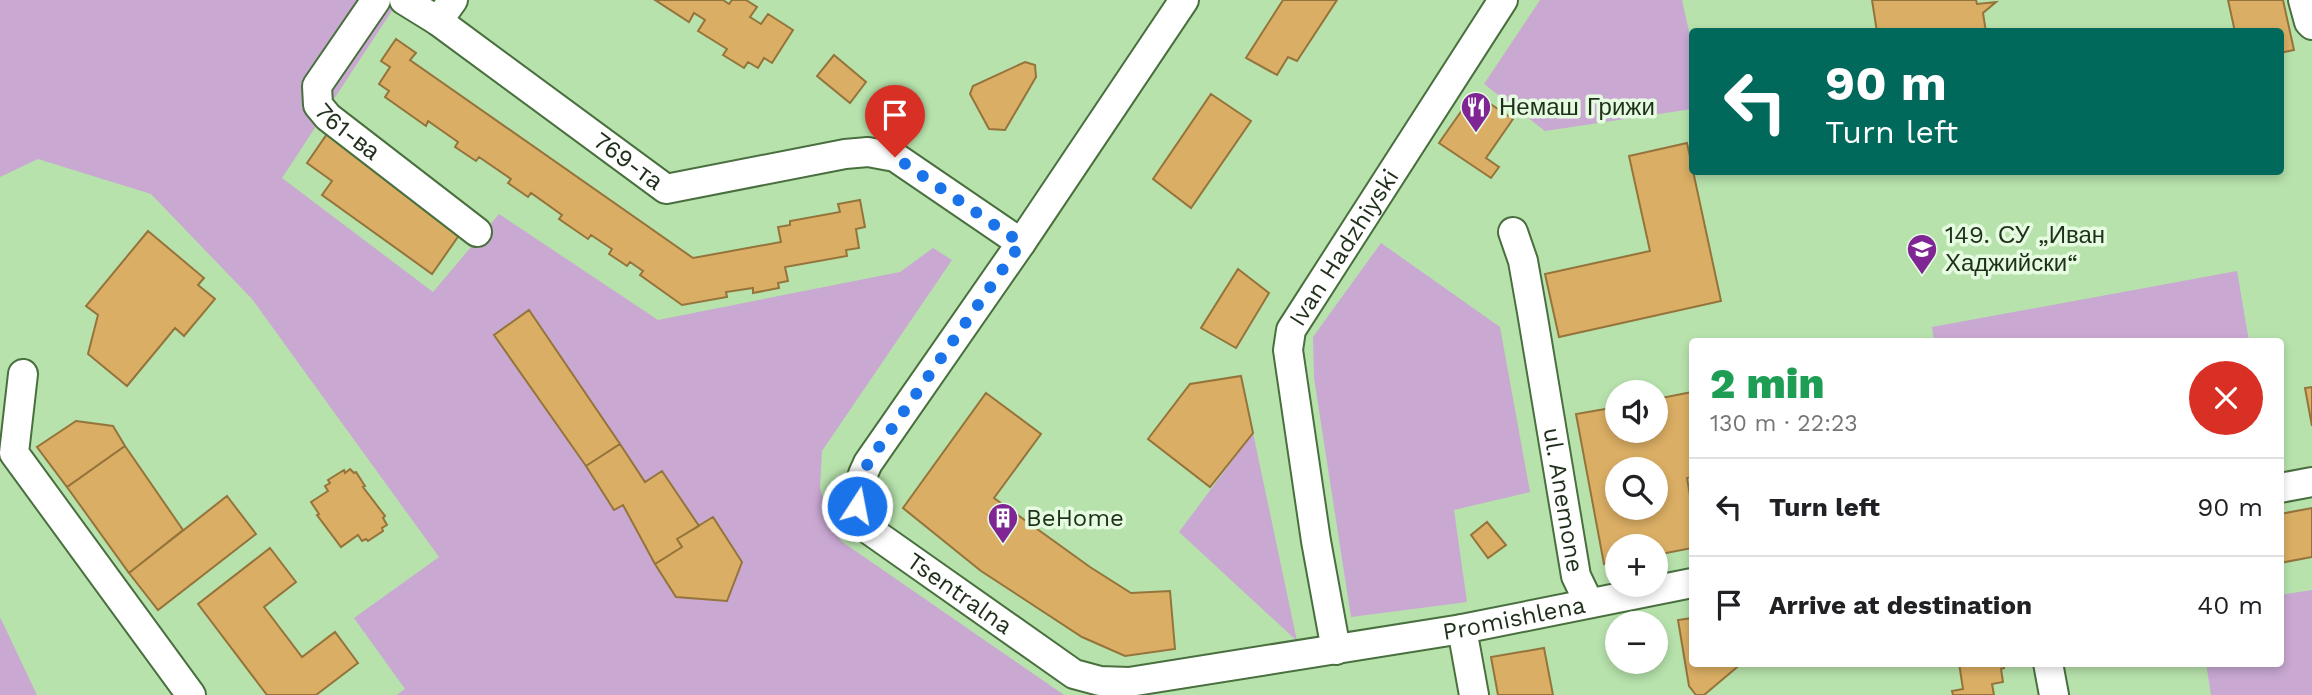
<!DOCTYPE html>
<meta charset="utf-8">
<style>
body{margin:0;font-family:"Work Sans",sans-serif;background:#f6f6f6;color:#202124;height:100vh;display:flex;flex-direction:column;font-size:26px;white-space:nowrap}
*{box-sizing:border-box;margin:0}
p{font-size:23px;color:#757577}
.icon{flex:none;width:38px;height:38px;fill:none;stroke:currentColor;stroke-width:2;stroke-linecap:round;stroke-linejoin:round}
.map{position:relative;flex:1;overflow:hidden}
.sheet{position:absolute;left:1689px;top:338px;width:595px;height:329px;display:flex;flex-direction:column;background:#fff;border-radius:7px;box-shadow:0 4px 10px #0003}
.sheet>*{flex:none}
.hud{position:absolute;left:1689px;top:28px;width:595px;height:147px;border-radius:7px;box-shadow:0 4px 10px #0003;background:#00695c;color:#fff;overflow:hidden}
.fabs{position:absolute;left:1605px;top:380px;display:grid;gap:14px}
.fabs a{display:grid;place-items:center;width:63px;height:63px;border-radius:50%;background:#fff;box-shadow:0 4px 10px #0003;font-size:35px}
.pin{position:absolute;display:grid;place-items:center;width:60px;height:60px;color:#fff;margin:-72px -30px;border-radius:50% 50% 50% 0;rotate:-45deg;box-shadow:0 0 7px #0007}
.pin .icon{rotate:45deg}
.me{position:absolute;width:77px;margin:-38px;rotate:11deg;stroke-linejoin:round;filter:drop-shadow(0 0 5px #0008)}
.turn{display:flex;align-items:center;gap:24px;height:147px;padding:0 21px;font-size:32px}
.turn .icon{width:91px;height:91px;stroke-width:2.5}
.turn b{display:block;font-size:49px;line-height:60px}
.round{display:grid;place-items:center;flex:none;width:74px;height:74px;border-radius:37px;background:#f6f6f6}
.head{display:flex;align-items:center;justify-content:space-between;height:119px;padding:0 21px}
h1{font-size:42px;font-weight:800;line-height:52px;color:#1e9e55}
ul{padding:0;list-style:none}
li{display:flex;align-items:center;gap:21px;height:98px;padding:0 21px;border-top:2px solid #e0e0e0}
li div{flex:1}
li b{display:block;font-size:26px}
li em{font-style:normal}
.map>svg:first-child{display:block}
.green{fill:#c9a8d2}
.building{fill:#daae64;stroke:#95743b;stroke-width:2;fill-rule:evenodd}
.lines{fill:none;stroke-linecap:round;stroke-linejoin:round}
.minor-casing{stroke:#496f3f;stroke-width:32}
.minor{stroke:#fff;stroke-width:28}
.route{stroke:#1a73e8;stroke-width:12;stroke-dasharray:0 21.6}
.labels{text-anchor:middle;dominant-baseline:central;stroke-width:7;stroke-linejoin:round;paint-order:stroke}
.poi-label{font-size:24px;fill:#1f2f1b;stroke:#e6fce1;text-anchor:start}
.street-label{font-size:24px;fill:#1f2f1b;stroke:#e6fce1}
</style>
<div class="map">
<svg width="2312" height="695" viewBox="0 0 2312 695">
<rect width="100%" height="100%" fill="#b7e2ac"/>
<!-- green -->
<path class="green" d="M 0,0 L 399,0 L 282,178 L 433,292 L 499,214 L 658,320 L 900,272 L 933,248 L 952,260 L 822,451 L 820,488 L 828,517 L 841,541 L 1064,695 L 397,695 L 405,689 L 354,618 L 439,557 L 252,299 L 151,194 L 38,159 L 0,177 Z
M 1540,0 L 1682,0 L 1692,45 L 1692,109 L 1545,131 L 1484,84 Z
M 1381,243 L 1500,327 L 1530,492 L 1454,510 L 1467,602 L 1351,617 L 1314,378 L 1313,337 Z
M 2237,271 L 2249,341 L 1934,341 L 1932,327 Z
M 1253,433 L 1297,641 L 1179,532 Z
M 2312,590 L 2312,695 L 2211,695 L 2206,663 L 2280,663 L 2280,595 Z
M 0,617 L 37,695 L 0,695 Z"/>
<!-- building -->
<path class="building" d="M 655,0 L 723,0 L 729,4 L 732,0 L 746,0 L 757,7 L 750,17 L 761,24 L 768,14 L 793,30 L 772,63 L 764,58 L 758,68 L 748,62 L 744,68 L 723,55 L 727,49 L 698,31 L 705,20 L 694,13 L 689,22 Z
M 1283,0 L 1337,0 L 1297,61 L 1288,57 L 1277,75 L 1246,58 Z
M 1872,0 L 1976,0 L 1977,4 L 1996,2 L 1983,13 L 1986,32 L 1877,32 Z
M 2228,0 L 2283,0 L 2294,50 L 2280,53 L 2280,32 L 2235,32 Z
M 396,39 L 416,53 L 410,60 L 693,258 L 781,242 L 778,227 L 790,225 L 790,221 L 840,212 L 838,204 L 860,200 L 865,227 L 856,229 L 859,248 L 846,250 L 847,256 L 785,267 L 788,281 L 778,283 L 779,288 L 753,293 L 753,288 L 726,292 L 727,297 L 682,305 L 640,275 L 643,271 L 630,262 L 627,266 L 609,254 L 612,249 L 591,235 L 588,239 L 559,219 L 562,215 L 531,193 L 528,197 L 508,183 L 511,179 L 479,157 L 476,161 L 455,147 L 458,142 L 428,121 L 426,126 L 385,97 L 389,91 L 379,84 L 390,67 L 381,61 Z
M 834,55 L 866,82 L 850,103 L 817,76 Z
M 1025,62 L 1035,65 L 1036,77 L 1005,130 L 989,129 L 970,94 L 973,86 Z
M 1474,93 L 1513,119 L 1486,158 L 1499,167 L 1491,178 L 1439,143 Z
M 1211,94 L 1251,121 L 1191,208 L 1153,179 Z
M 327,134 L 462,231 L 432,274 L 322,195 L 332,181 L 307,163 Z
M 1687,143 L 1721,301 L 1559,337 L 1545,274 L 1650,251 L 1629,156 Z
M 148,231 L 204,278 L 198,285 L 215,299 L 184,336 L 175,328 L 127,386 L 88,354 L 98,315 L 86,306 Z
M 1238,269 L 1269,293 L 1236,348 L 1201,328 Z
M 529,310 L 620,444 L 586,466 L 494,335 Z
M 1241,376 L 1253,433 L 1210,487 L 1148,439 L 1190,384 Z
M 2312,387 L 2312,426 L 2305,388 Z
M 1692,392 L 1692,477 L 1687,478 L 1692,507 L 1692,548 L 1656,555 L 1656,546 L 1617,546 L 1617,562 L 1604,564 L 1576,414 L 1617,407 L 1617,430 L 1656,430 L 1656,399 ZM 1617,469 L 1656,469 L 1656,508 L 1617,508 Z
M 986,393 L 1041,434 L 994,498 L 1090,567 L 1131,593 L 1170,591 L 1175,649 L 1125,656 L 1082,637 L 981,571 L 903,508 Z
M 76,421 L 113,426 L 125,446 L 67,487 L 37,447 Z
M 620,444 L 645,482 L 662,471 L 699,526 L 677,539 L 682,547 L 655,564 L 623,505 L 614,510 L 586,466 Z
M 125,446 L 183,530 L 129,573 L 67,487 Z
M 350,469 L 354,473 L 356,472 L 365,486 L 363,487 L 385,516 L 383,518 L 387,525 L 382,528 L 383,531 L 368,541 L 366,539 L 362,541 L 358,535 L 341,547 L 317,515 L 319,514 L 311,502 L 328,491 L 325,486 L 330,483 L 328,480 L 344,470 L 345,473 Z
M 227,496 L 256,534 L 158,610 L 129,573 Z
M 2312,508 L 2312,557 L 2280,563 L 2280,514 Z
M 713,517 L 742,562 L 727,601 L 676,597 L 655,564 L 682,547 L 677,539 Z
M 1487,522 L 1506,545 L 1488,558 L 1471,535 Z
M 270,548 L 296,582 L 264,607 L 302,657 L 335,632 L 358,663 L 316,695 L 267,695 L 198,604 Z
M 1692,618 L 1692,663 L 1742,663 L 1704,695 L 1696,695 L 1689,686 L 1678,620 Z
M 1544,648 L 1553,695 L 1498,695 L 1491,657 Z
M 1959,663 L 2003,663 L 2004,668 L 2001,669 L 2003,682 L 1992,684 L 1994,695 L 1953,695 L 1952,691 L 1963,689 Z"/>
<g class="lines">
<!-- minor casing -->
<g class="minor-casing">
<g id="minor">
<path id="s1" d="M 376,0 L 317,86 L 318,105 L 328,117 L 477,232"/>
<path id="s2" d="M 404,0 L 438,21 L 666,189 L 845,154 L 868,152 L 895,157 L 1021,243"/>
<path id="s3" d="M 1184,0 L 1021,243 L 868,463 C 854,491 856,502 868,529 L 1074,674 L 1100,681 L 1129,682 L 1462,629 L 1692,583"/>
<path d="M 2303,0 L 2309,22 L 2312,25"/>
<path d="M 438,21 L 453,0"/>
<path id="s4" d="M 1513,232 L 1523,261 L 1532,312 L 1576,576 L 1589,603"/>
<path d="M 23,374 L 14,453 L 191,695"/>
<path d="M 2280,488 L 2312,482"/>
<path d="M 1462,629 L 1474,695"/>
<path id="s5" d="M 1336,650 L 1316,541 L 1288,350 L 1291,330 L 1503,0"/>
<path d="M 2048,663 L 2054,695"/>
</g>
</g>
<!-- minor -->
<use href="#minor" class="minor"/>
</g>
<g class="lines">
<!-- route -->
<path class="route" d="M 857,506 L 859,482 L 868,463 L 1021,243 L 895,157"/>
</g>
<!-- icons -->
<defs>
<g id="restaurant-pin" transform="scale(1.575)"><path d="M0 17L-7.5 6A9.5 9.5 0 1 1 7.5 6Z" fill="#7f2694" stroke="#e6fce1"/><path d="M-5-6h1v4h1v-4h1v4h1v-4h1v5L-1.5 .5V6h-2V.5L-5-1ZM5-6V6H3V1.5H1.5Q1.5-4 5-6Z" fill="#fff"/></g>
<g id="school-pin" transform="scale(1.575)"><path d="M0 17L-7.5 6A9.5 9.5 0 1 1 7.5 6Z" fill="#7f2694" stroke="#e6fce1"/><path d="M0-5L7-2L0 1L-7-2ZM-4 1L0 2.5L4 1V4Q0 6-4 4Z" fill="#fff"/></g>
<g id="building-pin" transform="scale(1.575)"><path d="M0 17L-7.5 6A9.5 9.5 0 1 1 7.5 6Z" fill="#7f2694" stroke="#e6fce1"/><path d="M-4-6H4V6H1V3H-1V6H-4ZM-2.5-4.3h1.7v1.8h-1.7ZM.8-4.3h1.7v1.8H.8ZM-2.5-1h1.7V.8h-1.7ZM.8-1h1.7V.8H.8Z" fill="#fff"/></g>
</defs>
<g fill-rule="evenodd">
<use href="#restaurant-pin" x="1476" y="107"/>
<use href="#school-pin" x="1922" y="249"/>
<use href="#building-pin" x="1003" y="518"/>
</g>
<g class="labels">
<!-- poi labels -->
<g class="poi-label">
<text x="1499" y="107">Немаш Грижи</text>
<text x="1945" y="235">149. СУ „Иван<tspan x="1945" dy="28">Хаджийски“</tspan></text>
<text x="1026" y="518">BeHome</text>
</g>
<!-- street labels -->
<g class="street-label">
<text stroke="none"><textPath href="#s1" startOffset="163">761-ва</textPath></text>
<text stroke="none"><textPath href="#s2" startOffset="276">769-та</textPath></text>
<text stroke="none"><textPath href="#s5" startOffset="422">Ivan Hadzhiyski</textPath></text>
<text stroke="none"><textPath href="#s4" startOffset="273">ul. Anemone</textPath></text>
<text stroke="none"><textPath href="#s3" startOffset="742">Tsentralna</textPath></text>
<text stroke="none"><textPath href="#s3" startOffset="1328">Promishlena</textPath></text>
</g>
</g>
</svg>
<div class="fabs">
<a><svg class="icon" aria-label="sound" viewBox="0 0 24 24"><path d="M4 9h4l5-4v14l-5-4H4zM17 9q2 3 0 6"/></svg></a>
<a><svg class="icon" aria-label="search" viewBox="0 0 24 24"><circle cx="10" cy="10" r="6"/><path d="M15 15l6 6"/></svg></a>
<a>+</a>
<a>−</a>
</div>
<div class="pin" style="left:895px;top:157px;background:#d93025"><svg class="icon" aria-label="arrive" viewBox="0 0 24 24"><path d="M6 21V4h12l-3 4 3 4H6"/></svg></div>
<svg class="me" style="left:857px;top:506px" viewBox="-20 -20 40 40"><circle r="17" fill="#1a73e8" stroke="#fff" stroke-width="3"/><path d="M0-11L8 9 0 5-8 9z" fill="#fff"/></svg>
<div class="hud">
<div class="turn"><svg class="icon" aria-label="left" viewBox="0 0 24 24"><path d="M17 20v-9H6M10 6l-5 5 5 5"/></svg><div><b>90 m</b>Turn left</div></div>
</div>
<section class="sheet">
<div class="head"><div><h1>2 min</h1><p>130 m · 22:23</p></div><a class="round" style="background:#d93025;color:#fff"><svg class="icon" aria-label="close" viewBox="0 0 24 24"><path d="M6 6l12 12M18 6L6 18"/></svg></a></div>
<ul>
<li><svg class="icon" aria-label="left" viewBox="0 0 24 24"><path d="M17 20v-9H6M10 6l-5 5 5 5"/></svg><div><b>Turn left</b></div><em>90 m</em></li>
<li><svg class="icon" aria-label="arrive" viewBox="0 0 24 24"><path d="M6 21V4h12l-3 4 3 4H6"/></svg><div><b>Arrive at destination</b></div><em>40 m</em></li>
</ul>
</section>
</div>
